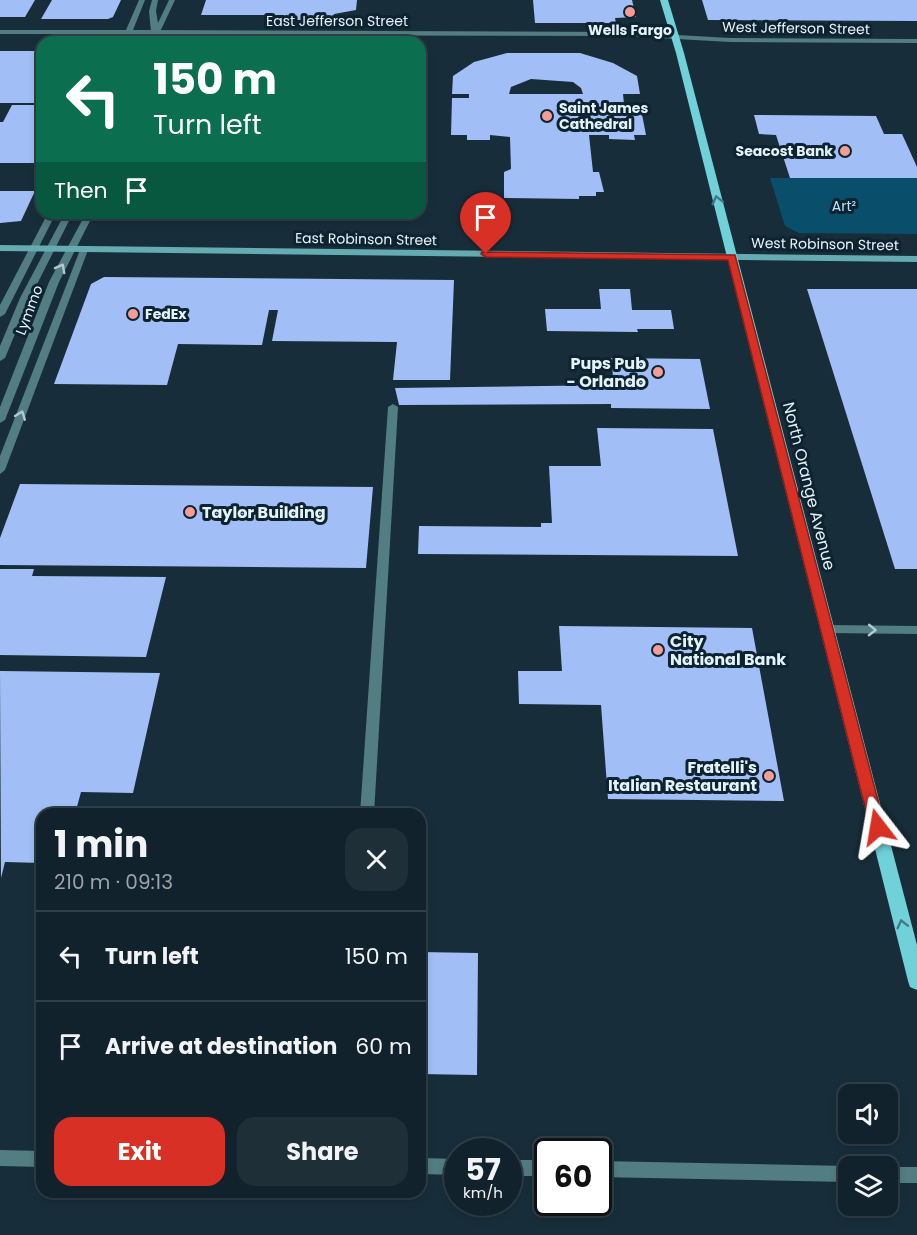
<!DOCTYPE html>
<meta charset="utf-8">
<style>
body{margin:0;font-family:Poppins,sans-serif;background:#1e2f38;color:#f1f3f6;height:100vh;display:flex;flex-direction:column;font-size:22px;white-space:nowrap}
*{box-sizing:border-box;margin:0}
p{font-size:20px;color:#9ca4a9}
.icon{flex:none;width:33px;height:33px;fill:none;stroke:currentColor;stroke-width:2;stroke-linecap:round;stroke-linejoin:round}
.map{position:relative;flex:1;overflow:hidden}
.panel{position:absolute;left:36px;top:808px;width:390px;height:390px;display:flex;flex-direction:column;background:#11222c;border-radius:18px;box-shadow:0 3px 9px #0003,0 0 0 2px #303f48}
.panel>*{flex:none}
.guide{position:absolute;left:36px;top:36px;width:390px;height:183px;border-radius:18px;box-shadow:0 3px 9px #0003,0 0 0 2px #303f48;background:#0b6e4f;color:#fff;overflow:hidden}
.controls{position:absolute;left:838px;top:1084px;display:grid;gap:12px}
.controls a{display:grid;place-items:center;width:60px;height:60px;border-radius:12px;background:#11222c;box-shadow:0 3px 9px #0003,0 0 0 2px #303f48;font-size:30px}
.speed{position:absolute;left:444px;top:1138px;display:flex;gap:12px;font-size:30px;font-weight:700;text-align:center}
.speed>*{display:grid;place-content:center;width:78px;height:78px;border-radius:50%;background:#11222c;box-shadow:0 3px 9px #0003,0 0 0 2px #303f48;line-height:1}
.speed small{font-size:15px;font-weight:400}
.speed .limit{border:3px solid #111;border-radius:9px;background:#fff;color:#111}
.pin{position:absolute;display:grid;place-items:center;width:51px;height:51px;color:#fff;margin:-62px -26px;border-radius:50% 50% 50% 0;rotate:-45deg;box-shadow:0 0 6px #0007}
.pin .icon{rotate:45deg}
.me{position:absolute;width:66px;margin:-33px;rotate:346deg;stroke-linejoin:round;filter:drop-shadow(0 0 4px #0008)}
.turn{display:flex;align-items:center;gap:21px;height:126px;padding:0 18px;font-size:27px}
.turn .icon{width:78px;height:78px;stroke-width:2.5}
.turn b{display:block;font-size:42px;line-height:51px}
.then{display:flex;align-items:center;height:57px;padding:0 18px;background:#0003;gap:12px;font-size:22px}
.round{display:grid;place-items:center;flex:none;width:63px;height:63px;border-radius:18px;background:#1e2f38}
.head{display:flex;align-items:center;justify-content:space-between;height:102px;padding:0 18px}
h1{font-size:36px;font-weight:700;line-height:45px}
.primary-button{display:flex;gap:12px;margin-top:auto;padding:12px 18px}
.primary-button a{flex:1;height:69px;border-radius:18px;background:#d93025;color:#fff;font-size:24px;font-weight:700;line-height:69px;text-align:center}
.primary-button a+a{background:#1e2f38;color:#f1f3f6}
ul{padding:0;list-style:none}
li{display:flex;align-items:center;gap:18px;height:90px;padding:0 18px;border-top:2px solid #303f48}
li div{flex:1}
li b{display:block;font-size:22px}
li em{font-style:normal}
.map>svg:first-child{display:block}
.green{fill:#094e6a}
.building{fill:#a1bff6;fill-rule:evenodd}
.lines{fill:none;stroke-linecap:round;stroke-linejoin:round}
.service{fill:#527e81;fill-rule:evenodd}
.minor{fill:#527e81;fill-rule:evenodd}
.tertiary{fill:#527e81;fill-rule:evenodd}
.secondary{fill:#64acb2;fill-rule:evenodd}
.primary{fill:#71d1d8;fill-rule:evenodd}
.oneway{stroke:#3f7a84}
.oneway2{stroke:#b1c9d0}
.route{fill:#d93025;stroke:#8d1f18;stroke-width:1.5}
.poi-dot{fill:#f59c96;stroke:#0d2430;stroke-width:2}
.labels{text-anchor:middle;dominant-baseline:central;stroke-width:6;stroke-linejoin:round;paint-order:stroke}
.far-street-label{font-size:14px;fill:#e4f2fa;stroke:#0d2430}
.far-poi-label{font-size:14px;font-weight:bold;fill:#e4f2fa;stroke:#0d2430;text-anchor:start}
.far-park-label{font-size:14px;fill:#b5e0f7;stroke:#0d2430}
.poi-label{font-size:16px;font-weight:bold;fill:#e4f2fa;stroke:#0d2430;text-anchor:end}
.street-label{font-size:16px;fill:#e4f2fa;stroke:#0d2430}
</style>
<div class="map">
<svg width="917" height="1235" viewBox="0 0 917 1235">
<rect width="100%" height="100%" fill="#172e3a"/>
<!-- green -->
<path class="green" d="M 770,178 L 917,178 L 917,234 L 799,233 L 785,226 Z"/>
<!-- building -->
<path class="building" d="M 0,0 L 35,0 L 25,17 L 0,17 Z
M 52,0 L 121,0 L 113,17 L 108,19 L 41,19 Z
M 206,0 L 357,0 L 356,10 L 334,14 L 333,20 L 283,20 L 284,15 L 201,15 Z
M 533,0 L 632,0 L 636,17 L 615,18 L 616,23 L 535,23 Z
M 702,0 L 917,0 L 917,21 L 708,20 Z
M 0,51 L 42,51 L 42,103 L 0,103 Z
M 507,53 L 580,53 L 613,63 L 637,76 L 640,94 L 623,94 L 624,104 L 640,104 L 646,135 L 634,135 L 635,140 L 609,139 L 609,135 L 589,135 L 593,172 L 599,172 L 604,192 L 596,192 L 596,196 L 579,196 L 579,199 L 504,198 L 504,172 L 511,169 L 510,137 L 490,135 L 490,140 L 467,140 L 467,135 L 451,135 L 452,98 L 469,98 L 469,94 L 452,94 L 453,76 L 474,62 ZM 531,79 L 573,82 L 581,88 L 583,94 L 509,94 L 511,87 Z
M 12,105 L 42,105 L 42,163 L 0,163 L 0,122 L 3,122 Z
M 754,115 L 876,116 L 884,134 L 902,134 L 917,167 L 917,178 L 790,178 L 776,135 L 759,134 Z
M 0,191 L 35,191 L 21,221 L 0,223 Z
M 104,277 L 454,280 L 450,380 L 393,380 L 397,342 L 272,341 L 278,310 L 269,310 L 262,345 L 178,344 L 167,385 L 54,384 L 91,284 Z
M 599,289 L 630,289 L 632,310 L 671,310 L 674,329 L 637,329 L 638,332 L 547,331 L 545,309 L 601,309 Z
M 807,289 L 917,289 L 917,569 L 895,569 Z
M 611,358 L 700,359 L 710,409 L 611,408 L 611,404 L 399,405 L 395,388 L 614,385 Z
M 597,428 L 713,429 L 738,556 L 418,554 L 419,526 L 541,527 L 541,523 L 552,523 L 549,466 L 601,466 Z
M 20,484 L 373,487 L 366,568 L 0,565 L 0,538 Z
M 0,569 L 34,569 L 32,576 L 166,577 L 146,657 L 0,655 Z
M 559,626 L 752,628 L 784,801 L 608,799 L 601,705 L 519,704 L 518,671 L 562,671 Z
M 0,671 L 160,673 L 133,793 L 81,792 L 75,814 L 42,814 L 42,863 L 5,862 L 1,878 Z
M 420,952 L 478,953 L 477,1075 L 420,1074 Z"/>
<g class="lines">
<!-- service -->
<path class="service" d="M 152,0 L 158,0 L 156,11 L 158,23 L 169,0 L 175,0 L 159,34 L 160,42 L 152,42 L 149,11 Z
M 65,213 L 73,213 L 30,298 L 5,358 L 0,361 L 0,346 L 20,298 Z
M 86,213 L 94,213 L 59,282 L 5,420 L 0,423 L 0,407 L 49,282 Z
M 393,404 L 398,407 L 374,814 L 360,814 L 388,407 Z
M 827,625 L 917,626 L 917,634 L 827,633 L 821,629 Z"/>
<!-- minor -->
<path class="minor" d="M 139,0 L 145,0 L 133,30 L 624,32 L 730,38 L 917,39 L 917,43 L 730,42 L 624,36 L 132,35 L 129,42 L 121,42 L 125,34 L 0,34 L 0,30 L 126,30 Z
M 48,213 L 56,213 L 5,314 L 0,317 L 0,305 Z
M 84,247 L 88,250 L 5,470 L 0,474 L 0,456 L 80,250 Z"/>
<!-- tertiary -->
<path class="tertiary" d="M 0,1150 L 42,1151 L 42,1167 L 0,1166 Z
M 420,1158 L 458,1159 L 458,1175 L 420,1174 Z
M 508,1160 L 548,1160 L 548,1176 L 508,1176 Z
M 598,1161 L 849,1166 L 852,1167 L 849,1167 L 849,1182 L 598,1177 Z
M 887,1167 L 917,1167 L 917,1183 L 888,1183 Z"/>
<!-- secondary -->
<path class="secondary" d="M 0,245 L 917,256 L 917,262 L 0,251 Z"/>
<!-- primary -->
<path class="primary" d="M 660,0 L 668,0 L 684,53 L 917,945 L 917,990 L 910,987 L 908,981 L 676,53 Z"/>
</g>
<!-- one-way arrows -->
<defs><path id="oneway-chevron" d="M-2-3.5L2.5 0L-2 3.5" fill="none" stroke-width="1.6" stroke-linecap="round" stroke-linejoin="round" transform="scale(1.5)"/></defs>
<g class="oneway">
<use href="#oneway-chevron" transform="translate(717 200) rotate(-104)"/>
<use href="#oneway-chevron" transform="translate(902 924) rotate(-104)"/>
</g>
<g class="oneway2">
<use href="#oneway-chevron" transform="translate(61 268) rotate(-62)"/>
<use href="#oneway-chevron" transform="translate(21 415) rotate(-69)"/>
<use href="#oneway-chevron" transform="translate(872 630) rotate(1)"/>
</g>
<!-- route -->
<path class="route" d="M 482,252 L 735,255 L 885,827 L 883,832 L 878,834 L 870,827 L 728,260 L 486,257 L 481,254 Z"/>
<!-- markers -->
<g class="poi-dot">
<circle cx="630" cy="12" r="6"/>
<circle cx="547" cy="116" r="6"/>
<circle cx="845" cy="151" r="6"/>
<circle cx="133" cy="314" r="6"/>
<circle cx="658" cy="372" r="6"/>
<circle cx="190" cy="512" r="6"/>
<circle cx="658" cy="650" r="6"/>
<circle cx="769" cy="776" r="6"/>
</g>
<g class="labels">
<!-- far-street labels -->
<g class="far-street-label">
<text x="337" y="21">East Jefferson Street</text>
<text transform="translate(796 28) rotate(1)">West Jefferson Street</text>
<text transform="translate(366 239) rotate(1)">East Robinson Street</text>
<text transform="translate(825 244) rotate(1)">West Robinson Street</text>
<text transform="translate(29 310) rotate(-69)">Lymmo</text>
</g>
<!-- far-poi labels -->
<g class="far-poi-label">
<text x="630" y="30" text-anchor="middle">Wells Fargo</text>
<text x="559" y="108">Saint James<tspan x="559" dy="16">Cathedral</tspan></text>
<text x="833" y="151" text-anchor="end">Seacost Bank</text>
<text x="145" y="314">FedEx</text>
</g>
<!-- far-park labels -->
<g class="far-park-label">
<text x="844" y="206">Art²</text>
</g>
<!-- poi labels -->
<g class="poi-label">
<text x="646" y="363">Pups Pub<tspan x="646" dy="18">- Orlando</tspan></text>
<text x="202" y="512" text-anchor="start">Taylor Building</text>
<text x="670" y="641" text-anchor="start">City<tspan x="670" dy="18">National Bank</tspan></text>
<text x="757" y="767">Fratelli's<tspan x="757" dy="18">Italian Restaurant</tspan></text>
</g>
<!-- street labels -->
<g class="street-label">
<text transform="translate(809 486) rotate(76)">North Orange Avenue</text>
</g>
</g>
</svg>
<div class="controls">
<a><svg class="icon" aria-label="sound" viewBox="0 0 24 24"><path d="M4 9h4l5-4v14l-5-4H4zM17 9q2 3 0 6"/></svg></a>
<a><svg class="icon" aria-label="layers" viewBox="0 0 24 24"><path d="M12 4l9 5-9 5-9-5zM3 14l9 5 9-5"/></svg></a>
</div>
<div class="speed"><div>57<small>km/h</small></div><div class="limit">60</div></div>
<div class="pin" style="left:486px;top:254px;background:#d93025"><svg class="icon" aria-label="arrive" viewBox="0 0 24 24"><path d="M6 21V4h12l-3 4 3 4H6"/></svg></div>
<svg class="me" style="left:878px;top:827px" viewBox="-20 -20 40 40"><path d="M0-17L14 15 0 8-14 15z" fill="#d93025" stroke="#fff" stroke-width="4"/></svg>
<div class="guide">
<div class="turn"><svg class="icon" aria-label="left" viewBox="0 0 24 24"><path d="M17 20v-9H6M10 6l-5 5 5 5"/></svg><div><b>150 m</b>Turn left</div></div>
<div class="then">Then<svg class="icon" aria-label="arrive" viewBox="0 0 24 24"><path d="M6 21V4h12l-3 4 3 4H6"/></svg></div>
</div>
<section class="panel">
<div class="head"><div><h1>1 min</h1><p>210 m · 09:13</p></div><a class="round"><svg class="icon" aria-label="close" viewBox="0 0 24 24"><path d="M6 6l12 12M18 6L6 18"/></svg></a></div>
<ul>
<li><svg class="icon" aria-label="left" viewBox="0 0 24 24"><path d="M17 20v-9H6M10 6l-5 5 5 5"/></svg><div><b>Turn left</b></div><em>150 m</em></li>
<li><svg class="icon" aria-label="arrive" viewBox="0 0 24 24"><path d="M6 21V4h12l-3 4 3 4H6"/></svg><div><b>Arrive at destination</b></div><em>60 m</em></li>
</ul>
<div class="primary-button"><a>Exit</a><a>Share</a></div>
</section>
</div>
